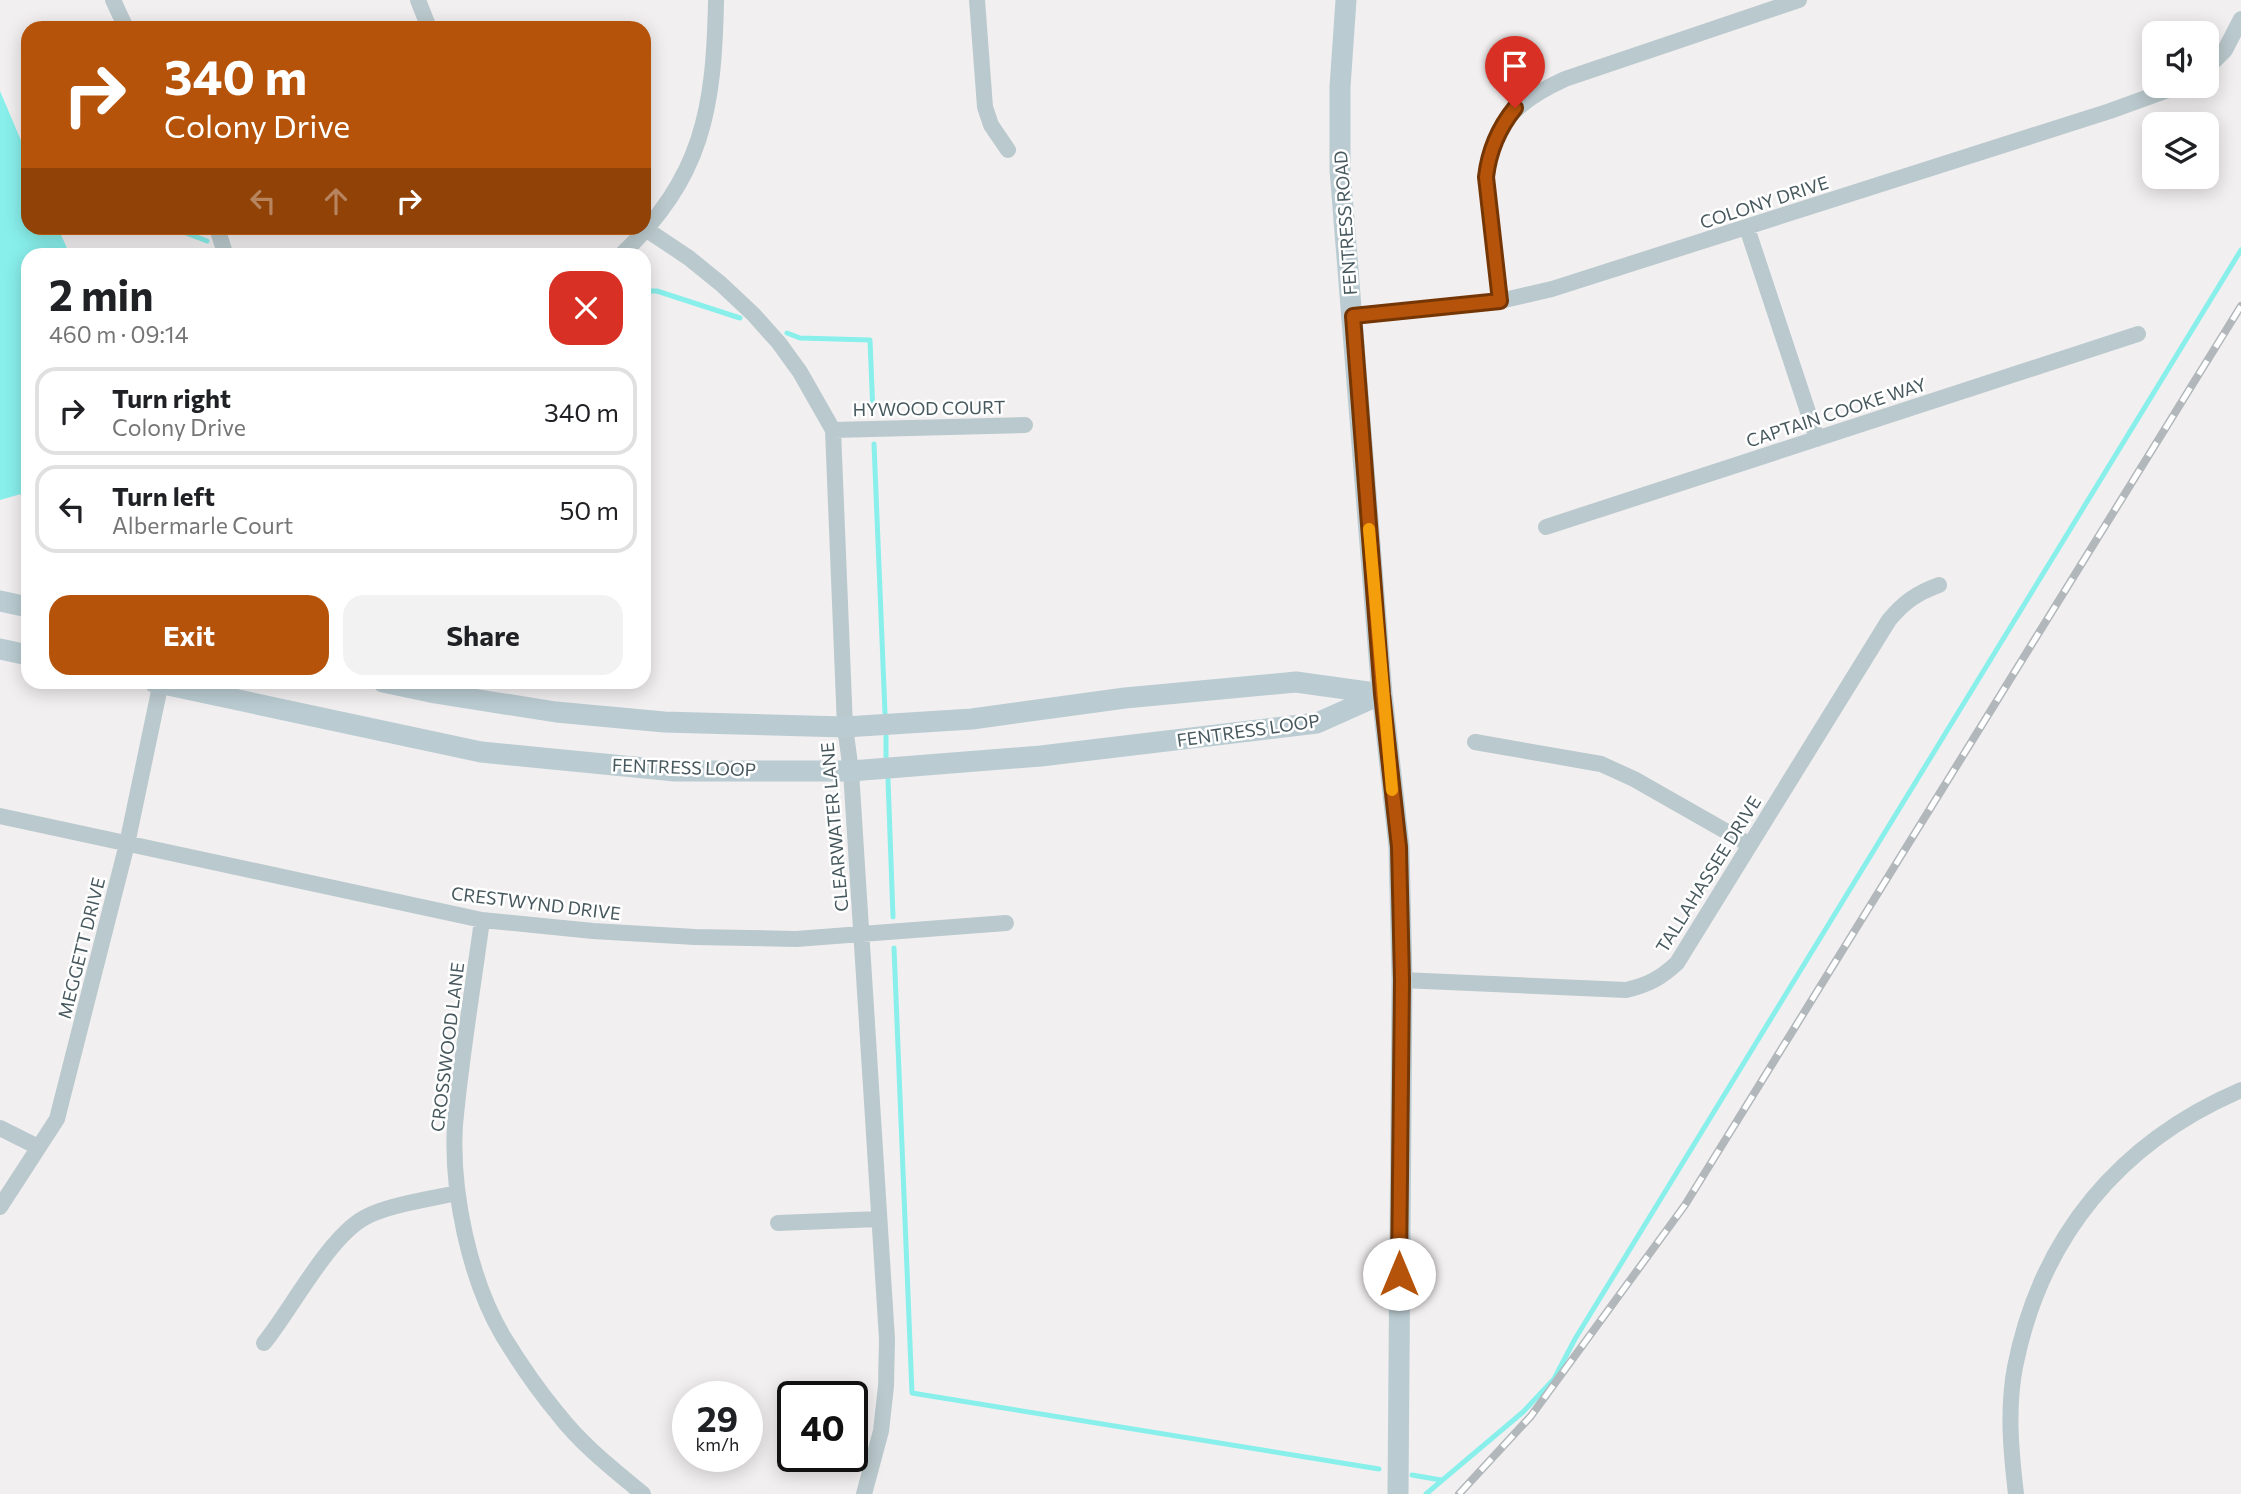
<!DOCTYPE html>
<meta charset="utf-8">
<style>
body{margin:0;font-family:Commissioner,sans-serif;background:#f2f2f2;color:#202124;height:100vh;display:flex;flex-direction:column;font-size:26px;white-space:nowrap}
*{box-sizing:border-box;margin:0}
p{font-size:23px;color:#757577}
.icon{flex:none;width:38px;height:38px;fill:none;stroke:currentColor;stroke-width:2;stroke-linecap:round;stroke-linejoin:round}
.map{position:relative;flex:1;overflow:hidden}
.drawer{position:absolute;left:21px;top:248px;width:630px;height:441px;display:flex;flex-direction:column;background:#fff;border-radius:21px;box-shadow:0 4px 18px #0003}
.drawer>*{flex:none}
.top-card{position:absolute;left:21px;top:21px;width:630px;height:214px;border-radius:21px;box-shadow:0 4px 18px #0003;background:#b45309;color:#fff;overflow:hidden}
.fabs{position:absolute;left:2142px;top:21px;display:grid;gap:14px}
.fabs a{display:grid;place-items:center;width:77px;height:77px;border-radius:14px;background:#fff;box-shadow:0 4px 18px #0003;font-size:35px}
.speed{position:absolute;left:672px;top:1381px;display:flex;gap:14px;font-size:35px;font-weight:700;text-align:center}
.speed>*{display:grid;place-content:center;width:91px;height:91px;border-radius:50%;background:#fff;box-shadow:0 4px 18px #0003;line-height:1}
.speed small{font-size:18px;font-weight:400}
.speed .limit{border:4px solid #111;border-radius:10px;background:#fff;color:#111}
.pin{position:absolute;display:grid;place-items:center;width:60px;height:60px;color:#fff;margin:-72px -30px;border-radius:50% 50% 50% 0;rotate:-45deg;box-shadow:0 0 7px #0007}
.pin .icon{rotate:45deg}
.me{position:absolute;width:77px;margin:-38px;rotate:0deg;stroke-linejoin:round;filter:drop-shadow(0 0 5px #0008)}
.turn{display:flex;align-items:center;gap:24px;height:147px;padding:0 28px;font-size:32px}
.turn .icon{width:91px;height:91px;stroke-width:2.5}
.turn b{display:block;font-size:49px;line-height:60px}
.lanes{display:flex;align-items:center;height:66px;padding:0 28px;background:#0003;justify-content:center;gap:35px;direction:ltr}
.lanes .off{opacity:.35}
.round{display:grid;place-items:center;flex:none;width:74px;height:74px;border-radius:21px;background:#f2f2f2}
.summary{display:flex;align-items:center;justify-content:space-between;height:119px;padding:0 28px}
h1{font-size:42px;font-weight:700;line-height:52px}
.cta{display:flex;gap:14px;margin-top:auto;padding:14px 28px}
.cta a{flex:1;height:80px;border-radius:21px;background:#b45309;color:#fff;font-size:28px;font-weight:700;line-height:80px;text-align:center}
.cta a+a{background:#f2f2f2;color:#202124}
ul{padding:0;list-style:none}
li{display:flex;align-items:center;gap:21px;height:88px;margin:0 14px 10px;padding:0 14px;border:4px solid #e0e0e0;border-radius:21px}
li div{flex:1}
li b{display:block;font-size:26px}
li em{font-style:normal}
.map>svg:first-child{display:block}
.water{fill:#88efeb}
.lines{fill:none;stroke-linecap:round;stroke-linejoin:round}
.stream{stroke:#88efeb;stroke-width:5}
.street{stroke:#bac9cd;stroke-width:16}
.secondary{stroke:#baccd2;stroke-width:21}
.rail-casing{stroke:#b1b7ba;stroke-width:8}
.rail{stroke:#fff;stroke-width:5;stroke-dasharray:16;stroke-linecap:butt}
.route-casing{stroke:#753606;stroke-width:18}
.route{stroke:#b45309;stroke-width:12}
.slow{stroke:#f59e0b;stroke-width:12}
.labels{text-anchor:middle;dominant-baseline:central;stroke-width:5;stroke-linejoin:round;paint-order:stroke}
.street-label{font-size:18px;fill:#47595e;stroke:#fff}
</style>
<div class="map">
<svg width="2241" height="1494" viewBox="0 0 2241 1494">
<rect width="100%" height="100%" fill="#f2eff0"/>
<!-- water -->
<path class="water" d="M 0,91 L 28,157 L 28,228 L 58,228 L 70,255 L 28,256 L 28,487 L 21,494 L 0,500 Z"/>
<g class="lines">
<!-- stream -->
<path class="stream" d="M 173,228 L 207,241
M 241,255 L 241,256
M 644,291 L 657,291 L 740,318
M 787,333 L 800,338 L 870,340 L 873,414
M 874,444 L 885,713
M 886,736 L 886,757
M 888,779 L 893,917
M 894,948 L 912,1393 L 1379,1469
M 1412,1475 L 1441,1480
M 1426,1494 L 1523,1412 L 1554,1379 L 1575,1339 L 2241,250"/>
<!-- street -->
<path class="street" d="M 113,0 L 126,28
M 418,0 L 429,28
M 977,0 L 985,107 L 991,125 L 1008,150
M 2207,68 L 2225,50 L 2241,19
M 217,228 L 226,256
M 1747,228 L 1817,439
M 647,230 L 689,258 L 721,284 L 753,314 L 779,343 L 800,372 L 833,430 L 845,727 L 851,771 L 887,1339 L 886,1386 L 881,1431 L 864,1494
M 620,256 C 703,178 714,109 716,0
M 1500,301 L 1486,178 C 1492,123 1517,101 1565,79 L 1799,0
M 1353,316 L 1500,301 L 1552,289 L 2110,111 L 2179,86
M 833,430 L 1025,425
M 1546,527 L 2138,334
M 1475,742 L 1601,764 L 1634,779 L 1750,845
M 0,816 L 482,920 L 593,931 L 695,937 L 796,939 L 1006,923
M 482,920 C 473,988 461,1057 455,1125 C 451,1191 469,1278 503,1336 C 519,1362 538,1390 558,1414 C 582,1445 613,1469 643,1494
M 1402,980 L 1626,990 C 1648,985 1661,978 1677,963 L 1889,620 C 1904,602 1917,593 1939,585
M 0,1128 L 38,1147
M 0,1207 L 57,1119 L 127,844 L 161,682
M 778,1223 L 878,1219
M 264,1343 C 291,1310 328,1238 364,1218 C 387,1205 431,1199 457,1193
M 2016,1494 C 2011,1452 2007,1409 2015,1367 C 2041,1236 2120,1142 2241,1090"/>
<!-- secondary -->
<path class="secondary" d="M 1346,0 L 1340,87 L 1340,170 L 1382,694 L 1399,847 L 1402,980 L 1398,1494
M 0,601 L 28,607
M 0,649 L 28,655
M 154,682 L 481,752 L 675,771 L 851,771 L 1041,756 L 1317,723 L 1382,694
M 383,682 L 435,693 L 556,712 L 664,722 L 845,727 L 972,719 L 1125,698 L 1296,682 L 1382,694"/>
<!-- rail casing -->
<g class="rail-casing">
<path id="rail" d="M 1459,1494 L 1531,1416 L 1685,1205 L 2241,306"/>
</g>
<!-- rail -->
<use href="#rail" class="rail"/>
</g>
<g class="lines">
<!-- route casing -->
<g class="route-casing">
<path id="route" d="M 1399,1274 L 1402,980 L 1399,847 L 1382,694 L 1353,316 L 1500,301 L 1486,177 C 1489,151 1498,129 1515,108"/>
</g>
<!-- route -->
<use href="#route" class="route"/>
<!-- slow -->
<path class="slow" d="M 1369,529 L 1392,790"/>
</g>
<g class="labels">
<!-- street labels -->
<g class="street-label">
<text transform="translate(1764 202) rotate(-18)">COLONY DRIVE</text>
<text transform="translate(1345 223) rotate(-94)">FENTRESS ROAD</text>
<text transform="translate(929 408) rotate(-1)">HYWOOD COURT</text>
<text transform="translate(1836 412) rotate(-18)">CAPTAIN COOKE WAY</text>
<text transform="translate(1248 730) rotate(-8)">FENTRESS LOOP</text>
<text transform="translate(684 767) rotate(2)">FENTRESS LOOP</text>
<text transform="translate(834 827) rotate(-95)">CLEARWATER LANE</text>
<text transform="translate(1708 874) rotate(-58)">TALLAHASSEE DRIVE</text>
<text transform="translate(536 903) rotate(7)">CRESTWYND DRIVE</text>
<text transform="translate(81 948) rotate(-76)">MEGGETT DRIVE</text>
<text transform="translate(447 1047) rotate(-83)">CROSSWOOD LANE</text>
</g>
</g>
</svg>
<div class="fabs">
<a><svg class="icon" aria-label="sound" viewBox="0 0 24 24"><path d="M4 9h4l5-4v14l-5-4H4zM17 9q2 3 0 6"/></svg></a>
<a><svg class="icon" aria-label="layers" viewBox="0 0 24 24"><path d="M12 4l9 5-9 5-9-5zM3 14l9 5 9-5"/></svg></a>
</div>
<div class="speed"><div>29<small>km/h</small></div><div class="limit">40</div></div>
<div class="pin" style="left:1515px;top:108px;background:#d93025"><svg class="icon" aria-label="arrive" viewBox="0 0 24 24"><path d="M6 21V4h12l-3 4 3 4H6"/></svg></div>
<svg class="me" style="left:1399px;top:1274px" viewBox="-20 -20 40 40"><circle r="19" fill="#fff"/><path d="M0-13L10 11 0 6-10 11z" fill="#b45309"/></svg>
<div class="top-card">
<div class="turn"><svg class="icon" aria-label="right" viewBox="0 0 24 24"><path d="M7 20v-9h11M14 6l5 5-5 5"/></svg><div><b>340 m</b>Colony Drive</div></div>
<div class="lanes"><svg class="icon off" aria-label="left" viewBox="0 0 24 24"><path d="M17 20v-9H6M10 6l-5 5 5 5"/></svg><svg class="icon off" aria-label="ahead" viewBox="0 0 24 24"><path d="M12 20V5M6 11l6-6 6 6"/></svg><svg class="icon" aria-label="right" viewBox="0 0 24 24"><path d="M7 20v-9h11M14 6l5 5-5 5"/></svg></div>
</div>
<section class="drawer">
<div class="summary"><div><h1>2 min</h1><p>460 m · 09:14</p></div><a class="round" style="background:#d93025;color:#fff"><svg class="icon" aria-label="close" viewBox="0 0 24 24"><path d="M6 6l12 12M18 6L6 18"/></svg></a></div>
<ul>
<li><svg class="icon" aria-label="right" viewBox="0 0 24 24"><path d="M7 20v-9h11M14 6l5 5-5 5"/></svg><div><b>Turn right</b><p>Colony Drive</p></div><em>340 m</em></li>
<li><svg class="icon" aria-label="left" viewBox="0 0 24 24"><path d="M17 20v-9H6M10 6l-5 5 5 5"/></svg><div><b>Turn left</b><p>Albermarle Court</p></div><em>50 m</em></li>
</ul>
<div class="cta"><a>Exit</a><a>Share</a></div>
</section>
</div>
